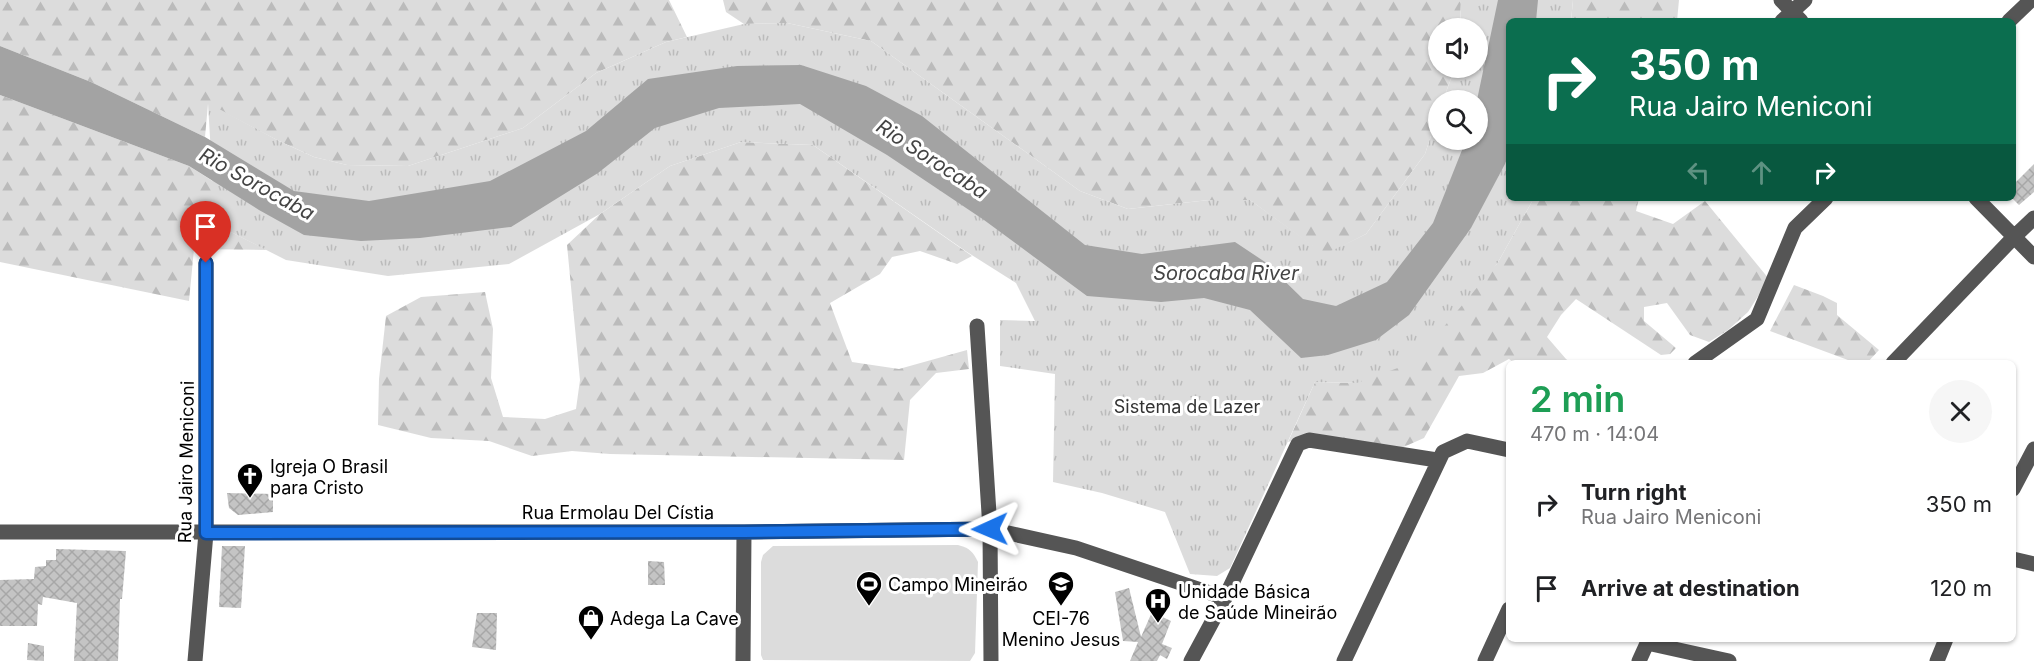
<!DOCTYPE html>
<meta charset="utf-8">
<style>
body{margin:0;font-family:Inter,sans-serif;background:#f6f6f6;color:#202124;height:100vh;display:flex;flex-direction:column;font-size:22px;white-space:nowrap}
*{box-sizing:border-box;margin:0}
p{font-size:20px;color:#757577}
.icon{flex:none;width:33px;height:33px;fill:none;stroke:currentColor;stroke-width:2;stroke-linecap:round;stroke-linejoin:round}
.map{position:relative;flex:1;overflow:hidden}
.drawer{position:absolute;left:1506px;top:360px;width:510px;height:282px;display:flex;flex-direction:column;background:#fff;border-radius:9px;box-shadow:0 2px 4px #0004}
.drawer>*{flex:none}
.guide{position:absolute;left:1506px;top:18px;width:510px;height:183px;border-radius:9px;box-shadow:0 2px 4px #0004;background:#0b6e4f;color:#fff;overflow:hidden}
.controls{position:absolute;left:1428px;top:18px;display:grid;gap:12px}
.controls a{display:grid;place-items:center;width:60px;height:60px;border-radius:50%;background:#fff;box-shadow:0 2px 4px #0004;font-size:30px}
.pin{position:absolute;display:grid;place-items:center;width:51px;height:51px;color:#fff;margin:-62px -26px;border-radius:50% 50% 50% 0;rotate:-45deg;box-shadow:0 0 6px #0007}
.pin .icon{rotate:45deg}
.me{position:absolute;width:66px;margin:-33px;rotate:269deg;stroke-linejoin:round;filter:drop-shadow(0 0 4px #0008)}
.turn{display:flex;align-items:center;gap:21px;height:126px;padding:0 24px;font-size:27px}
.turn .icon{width:78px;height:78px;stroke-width:2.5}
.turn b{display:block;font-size:42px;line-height:51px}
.lanes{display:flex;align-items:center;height:57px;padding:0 24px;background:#0003;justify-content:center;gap:30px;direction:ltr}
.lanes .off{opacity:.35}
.round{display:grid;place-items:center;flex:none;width:63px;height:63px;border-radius:32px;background:#f6f6f6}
.head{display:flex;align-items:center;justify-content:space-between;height:102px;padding:0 24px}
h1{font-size:36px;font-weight:600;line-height:45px;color:#1e9e55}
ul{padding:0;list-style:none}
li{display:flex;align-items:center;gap:18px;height:84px;padding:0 24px}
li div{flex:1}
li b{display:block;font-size:22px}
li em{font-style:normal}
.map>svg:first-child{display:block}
.grass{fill:#dcdcdc}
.forest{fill:url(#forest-firs)}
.park{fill:url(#park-tufts)}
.water{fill:#a3a3a3}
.building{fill:url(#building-cross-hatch)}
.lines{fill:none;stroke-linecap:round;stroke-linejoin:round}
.minor{stroke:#555;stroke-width:15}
.route-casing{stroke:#114b97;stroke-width:15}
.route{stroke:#1a73e8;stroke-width:10}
.labels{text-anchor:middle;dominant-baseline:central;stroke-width:6;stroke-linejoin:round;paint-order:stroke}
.park-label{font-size:18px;fill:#333;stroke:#fff}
.street-label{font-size:18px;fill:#000;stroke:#fff}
.poi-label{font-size:18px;fill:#000;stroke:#fff;text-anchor:start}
.water-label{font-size:20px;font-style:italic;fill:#444;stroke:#fff}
</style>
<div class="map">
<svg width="2034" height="661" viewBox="0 0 2034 661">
<defs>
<pattern id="forest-firs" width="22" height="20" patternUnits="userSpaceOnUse" patternTransform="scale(1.5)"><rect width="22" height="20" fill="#dcdcdc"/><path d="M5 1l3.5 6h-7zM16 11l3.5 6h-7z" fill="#bbb"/></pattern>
<pattern id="park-tufts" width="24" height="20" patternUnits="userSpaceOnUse" patternTransform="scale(1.5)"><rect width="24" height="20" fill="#dcdcdc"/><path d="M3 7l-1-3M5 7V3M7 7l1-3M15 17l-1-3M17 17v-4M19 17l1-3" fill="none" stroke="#bbb"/></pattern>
<pattern id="building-cross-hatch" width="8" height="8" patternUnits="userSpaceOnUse" patternTransform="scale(1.5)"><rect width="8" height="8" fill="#c4c4c4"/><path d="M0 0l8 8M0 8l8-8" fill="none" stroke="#a7a7a7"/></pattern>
</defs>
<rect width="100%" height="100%" fill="#fff"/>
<!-- grass -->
<path class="grass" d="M 958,545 C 970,548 973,552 978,562 L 975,653 L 970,661 L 763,660 L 761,655 L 761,562 L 763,555 L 773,546 Z"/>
<!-- forest -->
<path class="forest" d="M 0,0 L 669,0 L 687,37 L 666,42 L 596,73 L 523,128 L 408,166 L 347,165 L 314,157 L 279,141 L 208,104 L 205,137 L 91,82 L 0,46 Z
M 723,0 L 1461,0 L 1460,28 L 1438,28 L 1438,68 L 1455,68 L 1443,100 L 1438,100 L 1438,114 L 1425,154 L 1366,234 L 1325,255 L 1250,200 L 1209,200 L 1128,209 L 1080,191 L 871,41 L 787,23 L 744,24 L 726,12 Z
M 1573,0 L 1679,0 L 1677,21 L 1571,21 Z
M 0,95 L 189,166 L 214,182 L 215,224 L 267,250 L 194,249 L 189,301 L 0,262 Z
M 741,142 L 813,145 L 972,256 L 957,264 L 920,251 L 892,257 L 880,274 L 830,303 L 852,362 L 899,369 L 967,350 L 969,369 L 936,373 L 910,400 L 904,460 L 610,454 L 572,451 L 532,456 L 489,441 L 431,438 L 378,425 L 379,379 L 386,316 L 421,297 L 485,292 L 493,329 L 491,378 L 503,417 L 545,419 L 576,409 L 580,380 L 567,245 L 600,214 L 670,166 Z
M 1534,198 L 1639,198 L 1636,211 L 1673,224 L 1705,201 L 1769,279 L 1748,312 L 1728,330 L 1709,342 L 1690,335 L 1667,303 L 1644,307 L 1644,321 L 1676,348 L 1670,354 L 1661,355 L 1576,299 L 1561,315 L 1547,337 L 1566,359 L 1571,363 L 1514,363 L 1509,359 L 1483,373 L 1459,376 L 1424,438 L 1399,449 L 1306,437 L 1288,442 L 1315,382 L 1357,383 L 1497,264 Z
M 1794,285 L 1823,296 L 1837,303 L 1837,315 L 1879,350 L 1867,363 L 1856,363 L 1770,331 Z"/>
<!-- park -->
<path class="park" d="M 1461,0 L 1573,0 L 1571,21 L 1509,21 L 1509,198 L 1534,198 L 1497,264 L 1414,362 L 1357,383 L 1315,382 L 1230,568 L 1217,576 L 1190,574 L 1165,512 L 1102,493 L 1053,482 L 1055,374 L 1000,366 L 1000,320 L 1035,321 L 1016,283 L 967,252 L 813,145 L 741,142 L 670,166 L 600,214 L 509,264 L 388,276 L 286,260 L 215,224 L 208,103 L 279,141 L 314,157 L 347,165 L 408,166 L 523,128 L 596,73 L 666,42 L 744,24 L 787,23 L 871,41 L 1080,191 L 1128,209 L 1209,200 L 1250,200 L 1325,254 L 1366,234 L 1425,154 L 1438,114 L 1438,140 L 1478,140 L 1478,100 L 1443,100 L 1455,68 L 1478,68 L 1478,28 L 1460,28 Z"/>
<!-- water -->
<path class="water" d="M 1498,0 L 1538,0 L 1536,21 L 1509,21 L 1509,153 L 1505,164 L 1471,228 L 1409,315 L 1376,340 L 1328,355 L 1301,358 L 1250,310 L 1204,298 L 1161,302 L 1087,296 L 984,220 L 887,155 L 800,104 L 719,108 L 655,128 L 598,173 L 511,227 L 420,238 L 361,241 L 304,235 L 259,210 L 189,166 L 0,95 L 0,46 L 91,82 L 205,137 L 294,191 L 369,201 L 490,181 L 586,131 L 648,79 L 737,66 L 801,65 L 866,86 L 922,116 L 1085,245 L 1142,254 L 1235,242 L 1265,262 L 1303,299 L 1336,306 L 1387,282 L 1433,223 L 1466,140 L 1478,140 L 1477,100 Z"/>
<!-- building -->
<path class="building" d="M 2034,164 L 2034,192 L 2019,205 L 2013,199 L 2013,185 Z
M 227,493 L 273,494 L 273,512 L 238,515 L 229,508 Z
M 222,546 L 245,546 L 241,608 L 219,607 Z
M 56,549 L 126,551 L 122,599 L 120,599 L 118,661 L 74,661 L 77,603 L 43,597 L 42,605 L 38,604 L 37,626 L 0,626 L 0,580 L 34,579 L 35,567 L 46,566 L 46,560 L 56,560 Z
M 648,561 L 664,562 L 665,585 L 648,585 Z
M 1129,588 L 1141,637 L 1152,612 L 1171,621 L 1162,644 L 1172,648 L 1167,659 L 1160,655 L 1157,661 L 1130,661 L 1138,642 L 1123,641 L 1115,592 Z
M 477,613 L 497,613 L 496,650 L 472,647 Z
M 28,643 L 44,646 L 44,661 L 27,660 Z"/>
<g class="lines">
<!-- minor -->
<path class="minor" d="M 1781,0 L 1801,21
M 1782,21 L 1805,0
M 2009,21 L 2031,0
M 1976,198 L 2034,257
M 977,326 L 990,529 L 991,661
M 1695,363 L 1757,319 L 1795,228 L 1826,198
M 1893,363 L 2015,236 L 2034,218
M 2013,489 L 2034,449
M 0,532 L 744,532 L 990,529 L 1076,548 L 1225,598
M 2013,559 L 2034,564
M 1647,643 L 1729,661
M 195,661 L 206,533 L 206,263
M 743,661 L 744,532
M 1191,661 L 1225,598 L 1298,444 L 1309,440 L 1437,460
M 1344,661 L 1443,452 L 1467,441 L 1509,450
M 1485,661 L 1509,609
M 1639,661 L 1649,639
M 1937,661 L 1946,639"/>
</g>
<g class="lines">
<!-- route casing -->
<g class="route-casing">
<path id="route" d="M 206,263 L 206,533 L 744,532 L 990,529"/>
</g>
<!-- route -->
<use href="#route" class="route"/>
</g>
<!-- icons -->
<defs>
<g id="church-pin" transform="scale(1.35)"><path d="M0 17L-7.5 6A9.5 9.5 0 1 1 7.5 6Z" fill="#000" stroke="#fff"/><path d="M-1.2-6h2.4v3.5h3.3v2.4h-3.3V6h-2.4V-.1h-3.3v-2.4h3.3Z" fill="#fff"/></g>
<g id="stadium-pin" transform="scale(1.35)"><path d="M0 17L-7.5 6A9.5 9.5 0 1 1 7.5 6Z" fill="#000" stroke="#fff"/><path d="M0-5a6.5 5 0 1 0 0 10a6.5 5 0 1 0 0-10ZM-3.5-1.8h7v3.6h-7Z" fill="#fff"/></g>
<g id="school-pin" transform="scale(1.35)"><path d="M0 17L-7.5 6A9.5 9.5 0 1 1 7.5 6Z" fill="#000" stroke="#fff"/><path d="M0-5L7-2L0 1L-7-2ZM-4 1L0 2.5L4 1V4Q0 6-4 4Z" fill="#fff"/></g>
<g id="hospital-pin" transform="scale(1.35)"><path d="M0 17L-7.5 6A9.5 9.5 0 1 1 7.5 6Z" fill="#000" stroke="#fff"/><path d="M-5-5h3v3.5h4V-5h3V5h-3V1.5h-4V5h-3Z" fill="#fff"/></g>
<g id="shop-pin" transform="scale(1.35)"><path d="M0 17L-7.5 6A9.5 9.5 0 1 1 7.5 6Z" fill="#000" stroke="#fff"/><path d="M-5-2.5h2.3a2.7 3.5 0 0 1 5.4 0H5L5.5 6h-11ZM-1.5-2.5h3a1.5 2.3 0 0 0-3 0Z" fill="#fff"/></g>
</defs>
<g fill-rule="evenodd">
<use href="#church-pin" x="250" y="476"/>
<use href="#stadium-pin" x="869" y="584"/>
<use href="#school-pin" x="1061" y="584"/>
<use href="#hospital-pin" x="1158" y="601"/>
<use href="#shop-pin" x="591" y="618"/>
</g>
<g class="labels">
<!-- park labels -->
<g class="park-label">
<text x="1187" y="406">Sistema de Lazer</text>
</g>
<!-- street labels -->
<g class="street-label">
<text transform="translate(186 462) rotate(-89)">Rua Jairo Meniconi</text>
<text x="618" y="512">Rua Ermolau Del Cístia</text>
</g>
<!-- poi labels -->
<g class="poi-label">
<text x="270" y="466">Igreja O Brasil<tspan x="270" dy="21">para Cristo</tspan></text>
<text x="888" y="584">Campo Mineirão</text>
<text x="1178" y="591">Unidade Básica<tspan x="1178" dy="21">de Saúde Mineirão</tspan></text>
<text x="610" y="618">Adega La Cave</text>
<text x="1061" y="618" text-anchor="middle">CEI-76<tspan x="1061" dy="21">Menino Jesus</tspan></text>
</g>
<!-- water labels -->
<g class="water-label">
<text transform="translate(932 159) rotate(33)">Rio Sorocaba</text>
<text transform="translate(257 184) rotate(29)">Rio Sorocaba</text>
<text x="1226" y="273">Sorocaba River</text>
</g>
</g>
</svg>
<div class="controls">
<a><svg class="icon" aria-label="sound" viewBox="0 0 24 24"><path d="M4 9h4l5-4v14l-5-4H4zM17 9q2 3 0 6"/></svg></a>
<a><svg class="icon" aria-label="search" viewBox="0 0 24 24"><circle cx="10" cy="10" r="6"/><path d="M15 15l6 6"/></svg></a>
</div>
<div class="pin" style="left:206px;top:263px;background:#d93025"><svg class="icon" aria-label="arrive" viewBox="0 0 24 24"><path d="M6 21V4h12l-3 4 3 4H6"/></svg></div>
<svg class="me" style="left:990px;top:529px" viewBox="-20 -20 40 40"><path d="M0-17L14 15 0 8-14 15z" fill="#1a73e8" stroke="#fff" stroke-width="4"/></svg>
<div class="guide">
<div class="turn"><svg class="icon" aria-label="right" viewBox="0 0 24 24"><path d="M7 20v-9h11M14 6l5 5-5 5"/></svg><div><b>350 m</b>Rua Jairo Meniconi</div></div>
<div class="lanes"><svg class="icon off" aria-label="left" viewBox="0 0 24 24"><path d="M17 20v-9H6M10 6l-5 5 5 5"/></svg><svg class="icon off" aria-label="ahead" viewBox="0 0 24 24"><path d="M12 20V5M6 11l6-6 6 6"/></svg><svg class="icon" aria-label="right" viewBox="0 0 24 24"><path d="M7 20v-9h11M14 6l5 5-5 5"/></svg></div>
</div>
<section class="drawer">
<div class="head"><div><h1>2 min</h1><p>470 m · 14:04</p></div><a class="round"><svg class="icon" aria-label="close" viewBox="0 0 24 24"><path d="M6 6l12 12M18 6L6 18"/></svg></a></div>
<ul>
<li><svg class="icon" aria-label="right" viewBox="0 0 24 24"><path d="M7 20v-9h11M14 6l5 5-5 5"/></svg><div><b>Turn right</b><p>Rua Jairo Meniconi</p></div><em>350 m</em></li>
<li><svg class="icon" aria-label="arrive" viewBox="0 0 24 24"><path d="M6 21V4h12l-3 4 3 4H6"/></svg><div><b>Arrive at destination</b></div><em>120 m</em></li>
</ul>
</section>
</div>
